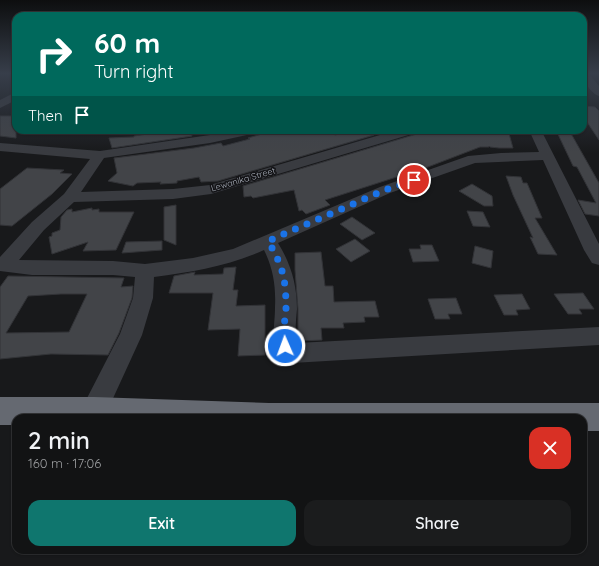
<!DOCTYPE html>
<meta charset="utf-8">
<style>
body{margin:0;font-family:Quicksand,sans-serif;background:#1b1c1d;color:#f1f3f6;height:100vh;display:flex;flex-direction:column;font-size:15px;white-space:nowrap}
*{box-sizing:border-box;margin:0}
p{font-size:13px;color:#9c9ea0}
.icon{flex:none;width:22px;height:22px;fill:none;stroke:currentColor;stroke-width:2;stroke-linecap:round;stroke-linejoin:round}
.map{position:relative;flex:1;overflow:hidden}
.details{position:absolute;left:12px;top:414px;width:575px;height:140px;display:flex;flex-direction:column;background:#121314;border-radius:12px;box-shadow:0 1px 3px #0004,0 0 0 1px #313234}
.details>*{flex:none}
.banner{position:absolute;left:12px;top:12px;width:575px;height:122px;border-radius:12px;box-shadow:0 1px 3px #0004,0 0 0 1px #313234;background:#00695c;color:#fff;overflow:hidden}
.pin{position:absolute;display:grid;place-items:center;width:34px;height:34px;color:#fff;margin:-17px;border:2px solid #fff;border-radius:50%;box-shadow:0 1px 4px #0007}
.me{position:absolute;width:44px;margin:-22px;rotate:358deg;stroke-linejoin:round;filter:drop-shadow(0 0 3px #0008)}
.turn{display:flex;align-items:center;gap:14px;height:84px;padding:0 16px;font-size:18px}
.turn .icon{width:52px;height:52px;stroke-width:2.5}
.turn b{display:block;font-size:28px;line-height:34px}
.then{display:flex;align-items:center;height:38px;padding:0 16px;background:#0003;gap:8px;font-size:15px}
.round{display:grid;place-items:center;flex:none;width:42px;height:42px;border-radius:12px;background:#1b1c1d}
.head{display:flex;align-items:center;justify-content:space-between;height:68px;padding:0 16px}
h1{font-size:24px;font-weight:600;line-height:30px}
.button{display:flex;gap:8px;margin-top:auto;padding:8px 16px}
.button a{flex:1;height:46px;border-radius:12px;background:#0f766e;color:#fff;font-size:16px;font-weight:600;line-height:46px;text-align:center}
.button a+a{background:#1b1c1d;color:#f1f3f6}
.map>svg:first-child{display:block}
.building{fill:#424448;stroke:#323337;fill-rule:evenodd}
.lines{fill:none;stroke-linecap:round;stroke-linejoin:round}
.minor{fill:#393b40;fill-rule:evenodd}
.highway{fill:#656971;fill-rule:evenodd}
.route{stroke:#1a73e8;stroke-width:7;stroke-dasharray:0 12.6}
.labels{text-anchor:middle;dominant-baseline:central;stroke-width:3;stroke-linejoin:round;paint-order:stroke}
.far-street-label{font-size:9px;fill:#aab0bb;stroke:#131316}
</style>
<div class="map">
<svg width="599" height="566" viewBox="0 0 599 566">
<rect width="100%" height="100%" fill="#18191b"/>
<!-- building -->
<path class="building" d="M 583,106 L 595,107 L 599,111 L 599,140 L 583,116 Z
M 0,116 L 16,116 L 16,138 L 0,136 Z
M 147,130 L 190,130 L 192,136 L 112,148 L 109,138 L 134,137 L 134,136 L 148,134 Z
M 276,130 L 307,130 L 313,134 L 329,130 L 335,135 L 354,130 L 366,130 L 374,135 L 218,181 L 201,182 L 199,177 L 177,181 L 177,183 L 160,184 L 161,182 L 137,183 L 133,186 L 108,181 L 117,173 L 114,158 L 194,148 L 221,143 L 223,146 L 250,139 L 248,138 Z
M 430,130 L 508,130 L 513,148 L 499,148 L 490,147 L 489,146 L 489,147 L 480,147 L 407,175 L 406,174 L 325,200 L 330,205 L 306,214 L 302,210 L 299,211 L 294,190 L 253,198 L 251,196 L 244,197 L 243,186 Z
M 556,130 L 569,130 L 599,183 L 599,216 L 585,214 L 578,200 L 596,203 L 577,167 L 573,166 Z
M 27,168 L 64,170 L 60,173 L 72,174 L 52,194 L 12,226 L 0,225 L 0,189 Z
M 506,176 L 521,177 L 523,183 L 527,183 L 542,218 L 535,218 L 557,255 L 538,254 L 530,237 L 533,238 L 513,195 Z
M 472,184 L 492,196 L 493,206 L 484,206 L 459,191 Z
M 176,205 L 176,245 L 164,240 L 164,207 Z
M 92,208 L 92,210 L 99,209 L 99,212 L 134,212 L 116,250 L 83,251 L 88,242 L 52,254 L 49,237 L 52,236 L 52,233 L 60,230 L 61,217 L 67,210 L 72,209 L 72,212 Z
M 467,211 L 483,212 L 490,227 L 473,226 Z
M 352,217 L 375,233 L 362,240 L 340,224 Z
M 355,239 L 370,251 L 351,262 L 336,249 Z
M 162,241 L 162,250 L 122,253 L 126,242 Z
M 420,245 L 432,245 L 439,261 L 413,262 L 409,249 L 421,249 Z
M 475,246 L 493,251 L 491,268 L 472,263 Z
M 321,252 L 325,286 L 333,286 L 334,302 L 375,301 L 379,317 L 364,317 L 365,322 L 343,323 L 344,328 L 321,328 L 322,340 L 298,341 L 298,309 L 295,270 L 295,253 Z
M 236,267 L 233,290 L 238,290 L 236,306 L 265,305 L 265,355 L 238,356 L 240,329 L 208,330 L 213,293 L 169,293 L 174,276 L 195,272 L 194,275 L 223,274 L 224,268 Z
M 8,276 L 124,278 L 121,287 L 133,286 L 132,298 L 119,333 L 108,355 L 51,354 L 0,359 L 0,287 ZM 61,294 L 87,294 L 69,332 L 6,333 L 28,296 Z
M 583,293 L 594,309 L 579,309 L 582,314 L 568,314 L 554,294 Z
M 522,294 L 530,309 L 516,310 L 518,315 L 504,315 L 494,295 Z
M 456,298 L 462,314 L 448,314 L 450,319 L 435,319 L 428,299 Z"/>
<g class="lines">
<!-- minor -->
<path class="minor" d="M 583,74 L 589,74 L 599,86 L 599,96 C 592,94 583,82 583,74 Z
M 16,92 L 16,100 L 0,108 L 0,100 Z
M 234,130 L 258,130 L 256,133 L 210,143 L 104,158 L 81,192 L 173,189 L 210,185 L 397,130 L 417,130 L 415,133 L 211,194 L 173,199 L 74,202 L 44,230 L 19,260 L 113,261 L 145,264 L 193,258 L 233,249 L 380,187 L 468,156 L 501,153 L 539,152 L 529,130 L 541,130 L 599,244 L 599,265 L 592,263 L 584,250 L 543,160 L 475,163 L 390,193 L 278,243 C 291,264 297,285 297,309 C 296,320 295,330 296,341 L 297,343 L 599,327 L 599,345 L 292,363 L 280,358 C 270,338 275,328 275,307 C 276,286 273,268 264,250 C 229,266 192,272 154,277 L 153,298 L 142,335 L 104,418 L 84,418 L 81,411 L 85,402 L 120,334 L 133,298 L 135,277 L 113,275 L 32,275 L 0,271 L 0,257 L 32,222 L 64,194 L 90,159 L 0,151 L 0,143 L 100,151 L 210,135 Z"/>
<!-- highway -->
<path class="highway" d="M 0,397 L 94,397 L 269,403 L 599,403 L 599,431 L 583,431 L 583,418 L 16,418 L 16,425 L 0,425 Z"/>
</g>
<!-- sky -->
<linearGradient id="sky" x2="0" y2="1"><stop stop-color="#0d0e0f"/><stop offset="0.48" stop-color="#373e4a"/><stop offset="1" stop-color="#373e4a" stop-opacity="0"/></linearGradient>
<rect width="599" height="153" fill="url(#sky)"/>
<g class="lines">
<!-- route -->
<path class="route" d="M 285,346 C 282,333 285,321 286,309 C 286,279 283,266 268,241 L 385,190 L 414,180"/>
</g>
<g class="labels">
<!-- far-street labels -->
<g class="far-street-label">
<text transform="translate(243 179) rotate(-16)">Lewanika Street</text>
</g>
</g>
</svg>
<div class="pin" style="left:414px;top:180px;background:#d93025"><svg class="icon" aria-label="arrive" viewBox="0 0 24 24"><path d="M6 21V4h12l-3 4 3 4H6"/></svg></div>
<svg class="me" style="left:285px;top:346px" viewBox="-20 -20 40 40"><circle r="17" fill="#1a73e8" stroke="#fff" stroke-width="3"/><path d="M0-11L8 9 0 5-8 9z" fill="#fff"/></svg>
<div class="banner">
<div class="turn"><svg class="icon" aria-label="right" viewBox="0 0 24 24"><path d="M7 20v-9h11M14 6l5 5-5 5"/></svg><div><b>60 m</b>Turn right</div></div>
<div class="then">Then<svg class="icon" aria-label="arrive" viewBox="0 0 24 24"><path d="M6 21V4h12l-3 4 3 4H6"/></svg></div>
</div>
<section class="details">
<div class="head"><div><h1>2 min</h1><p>160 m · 17:06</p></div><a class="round" style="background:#d93025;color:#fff"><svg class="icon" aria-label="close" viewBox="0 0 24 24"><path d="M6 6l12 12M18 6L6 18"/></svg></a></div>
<div class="button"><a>Exit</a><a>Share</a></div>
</section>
</div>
